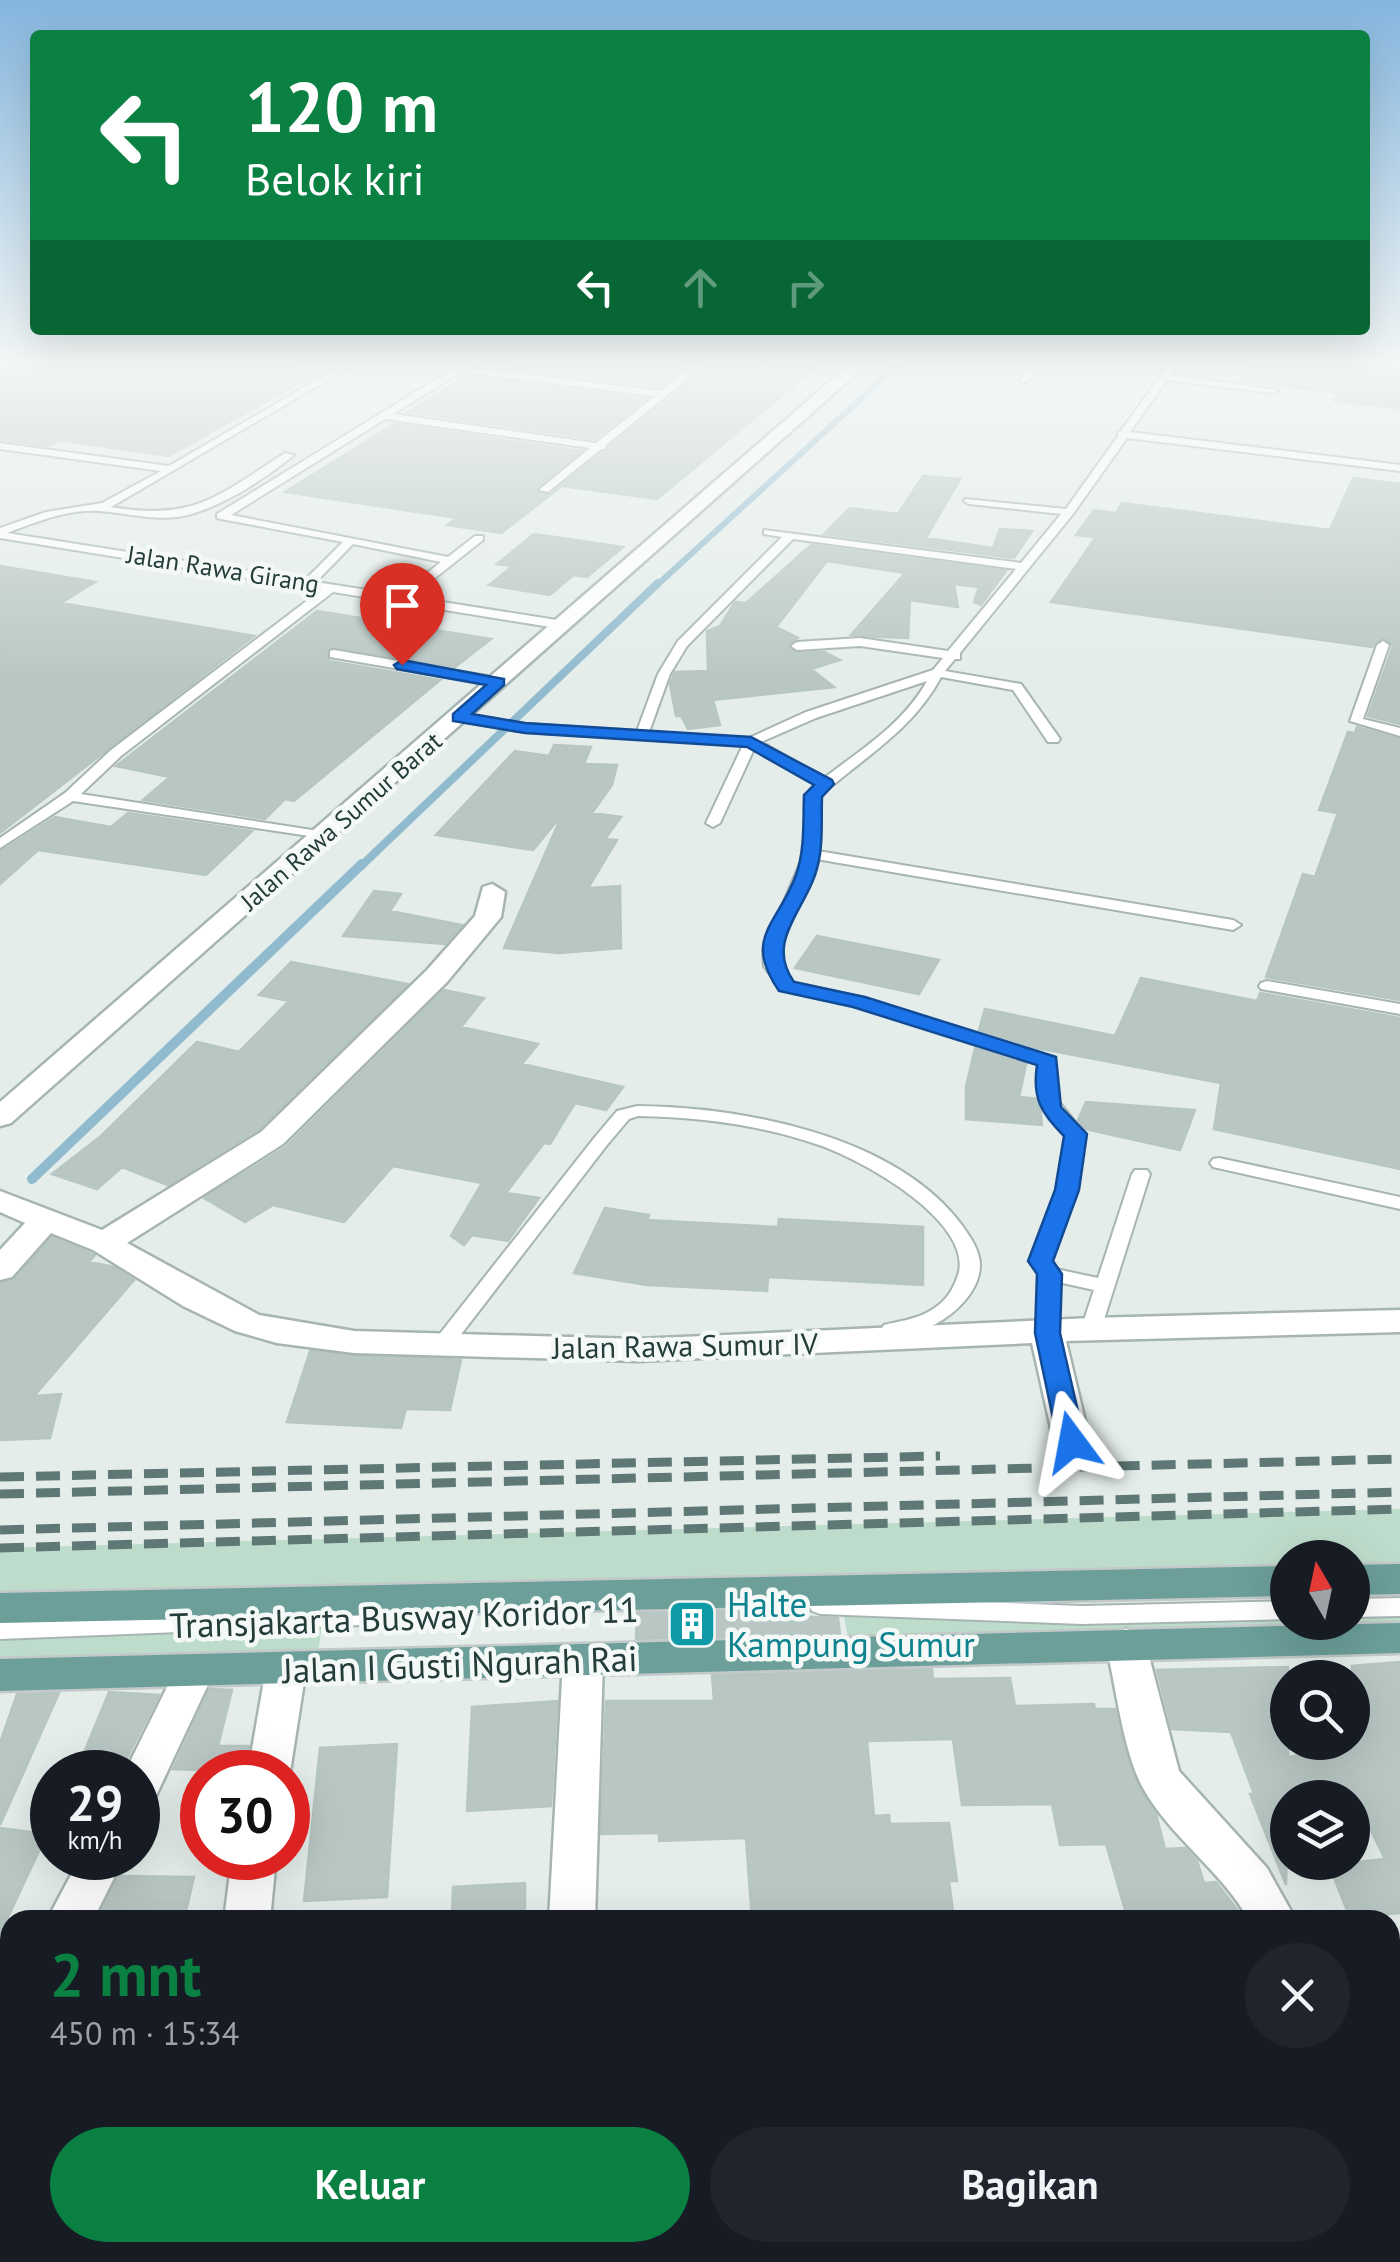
<!DOCTYPE html>
<html lang="id">
<meta charset="utf-8">
<style>
body{margin:0;font-family:"PT Sans",sans-serif;background:#20242c;color:#f1f3f6;height:100vh;display:flex;flex-direction:column;font-size:38px;white-space:nowrap}
*{box-sizing:border-box;margin:0}
p{font-size:32px;color:#9ea1a6}
.icon{flex:none;width:55px;height:55px;fill:none;stroke:currentColor;stroke-width:2;stroke-linecap:round;stroke-linejoin:round}
.map{position:relative;flex:1;overflow:hidden}
.sheet{position:absolute;left:0px;top:1910px;width:1400px;height:352px;display:flex;flex-direction:column;background:#171b24;border-radius:30px 30px 0 0;box-shadow:0 10px 40px #0002}
.sheet>*{flex:none}
.guide{position:absolute;left:30px;top:30px;width:1340px;height:305px;border-radius:10px;box-shadow:0 10px 40px #0002;background:#0b8043;color:#fff;overflow:hidden}
.needle{width:65px;rotate:351deg}
.buttons{position:absolute;left:1270px;top:1540px;display:grid;gap:20px}
.buttons a{display:grid;place-items:center;width:100px;height:100px;border-radius:50%;background:#171b24;box-shadow:0 10px 40px #0002;font-size:50px}
.speed{position:absolute;left:30px;top:1750px;display:flex;gap:20px;font-size:50px;font-weight:700;text-align:center}
.speed>*{display:grid;place-content:center;width:130px;height:130px;border-radius:50%;background:#171b24;box-shadow:0 10px 40px #0002;line-height:1}
.speed small{font-size:25px;font-weight:400}
.speed .limit{border:15px solid #d22;background:#fff;color:#111}
.pin{position:absolute;display:grid;place-items:center;width:85px;height:85px;color:#fff;margin:-102px -42px;border-radius:50% 50% 50% 0;rotate:-45deg;box-shadow:0 0 10px #0007}
.pin .icon{rotate:45deg}
.me{position:absolute;width:110px;margin:-55px;rotate:347deg;stroke-linejoin:round;filter:drop-shadow(0 0 8px #0008)}
.turn{display:flex;align-items:center;gap:35px;height:210px;padding:0 50px;font-size:45px}
.turn .icon{width:130px;height:130px;stroke-width:2.5}
.turn b{display:block;font-size:70px;line-height:85px}
.lanes{display:flex;align-items:center;height:95px;padding:0 50px;background:#0003;justify-content:center;gap:50px;direction:ltr}
.lanes .off{opacity:.35}
.round{display:grid;place-items:center;flex:none;width:105px;height:105px;border-radius:52px;background:#20242c}
.head{display:flex;align-items:center;justify-content:space-between;height:170px;padding:0 50px}
h1{font-size:60px;font-weight:600;line-height:75px;color:#0b8043}
.action{display:flex;gap:20px;margin-top:auto;padding:20px 50px}
.action a{flex:1;height:115px;border-radius:60px;background:#0b8043;color:#fff;font-size:40px;font-weight:600;line-height:115px;text-align:center}
.action a+a{background:#20242c;color:#f1f3f6}
.map>svg:first-child{display:block}
.green{fill:#bedccb}
.lines{fill:none;stroke-linecap:round;stroke-linejoin:round}
.stream-far2{stroke:#90bace;stroke-width:6}
.stream-far1{stroke:#90bace;stroke-width:8}
.stream{stroke:#90bace;stroke-width:10}
.building{fill:#b9c7c4;stroke:#b7c6c2;stroke-width:2.5}
.lane-casing{stroke:#a7b5b2;stroke-width:4}
.street-casing{stroke:#a7b5b2;stroke-width:5}
.primary-casing{stroke:#c2c9c8;stroke-width:5}
.lane{fill:#fff;fill-rule:evenodd}
.street{fill:#fff;fill-rule:evenodd}
.primary{fill:#6c9f9a;fill-rule:evenodd}
.rail{stroke:#5f7876;stroke-width:9;stroke-dasharray:24 12;stroke-linecap:butt}
.route{fill:#1a73e8;stroke:#114b97;stroke-width:2.5}
.labels{text-anchor:middle;dominant-baseline:central;stroke-width:9;stroke-linejoin:round;paint-order:stroke}
.far-street-label{font-size:25px;fill:#243d3a;stroke:#f4f9f7}
.street-label{font-size:30px;fill:#243d3a;stroke:#f4f9f7}
.near-culture-label{font-size:35px;fill:#0d838f;stroke:#f4f9f7;text-anchor:start}
.near-street-label{font-size:35px;fill:#243d3a;stroke:#f4f9f7}
</style>
<div class="map">
<svg width="1400" height="2262" viewBox="0 0 1400 2262">
<rect width="100%" height="100%" fill="#e4edea"/>
<!-- green -->
<path class="green" d="M 1400,1509 L 1400,1579 L 1353,1580 L 1352,1558 L 1288,1558 L 1287,1581 L 0,1609 L 0,1548 Z
M 842,1606 L 1287,1610 L 1288,1622 L 1352,1622 L 1353,1608 L 1400,1607 L 1400,1638 L 851,1653 Z
M 323,1618 L 316,1668 L 0,1675 L 0,1629 Z"/>
<g class="lines">
<!-- stream-far2 -->
<path class="stream-far2" d="M 656,586 L 899,364"/>
<!-- stream-far1 -->
<path class="stream-far1" d="M 360,867 L 658,583"/>
<!-- stream -->
<path class="stream" d="M 32,1179 L 362,864"/>
</g>
<!-- building -->
<path class="building" d="M 0,364 L 301,364 L 288,371 L 314,375 L 168,456 L 60,440 L 48,446 L 0,439 Z
M 485,364 L 689,364 L 660,387 Z
M 709,364 L 820,364 L 657,499 L 562,486 L 501,533 L 447,525 L 457,518 L 285,492 L 394,424 L 581,451 L 535,489 L 550,495 Z
M 1244,364 L 1400,364 L 1400,408 L 1334,401 L 1339,393 L 1243,381 Z
M 466,376 L 646,399 L 595,439 L 408,412 Z
M 923,476 L 960,479 L 926,538 L 993,548 L 1000,529 L 1032,531 L 1014,558 L 824,534 L 850,508 L 898,514 Z
M 1353,478 L 1400,484 L 1400,724 L 1368,716 L 1393,646 L 1385,638 L 1372,647 L 1051,602 L 1096,537 L 1076,535 L 1094,510 L 1116,513 L 1122,503 L 1330,530 Z
M 534,534 L 623,547 L 587,577 L 573,575 L 550,595 L 489,585 L 513,566 L 497,564 Z
M 811,545 L 1006,571 L 981,605 L 974,602 L 979,587 L 954,584 L 958,607 L 910,600 L 908,638 L 880,637 L 851,635 L 905,573 L 827,561 L 776,627 L 798,638 L 787,645 L 795,653 L 824,652 L 840,660 L 811,669 L 834,687 L 713,700 L 720,725 L 688,729 L 681,716 L 676,716 L 670,684 L 675,672 L 708,671 L 707,631 L 720,626 L 735,602 L 746,603 Z
M 0,566 L 95,582 L 61,603 L 254,636 L 0,833 Z
M 317,611 L 491,639 L 455,667 L 327,649 L 329,661 L 440,680 L 294,801 L 285,799 L 265,819 L 143,800 L 170,777 L 116,766 Z
M 1357,727 L 1400,739 L 1400,1000 L 1266,977 L 1303,874 L 1315,877 L 1338,813 L 1319,810 L 1348,732 L 1355,733 Z
M 554,745 L 591,747 L 584,764 L 617,765 L 612,785 L 592,813 L 621,817 L 605,839 L 617,840 L 588,888 L 620,886 L 621,948 L 559,953 L 504,948 L 562,815 L 533,850 L 436,835 L 515,751 L 549,756 Z
M 128,813 L 252,831 L 206,875 L 38,850 L 0,884 L 0,852 L 55,817 L 111,827 Z
M 374,891 L 401,894 L 390,911 L 462,925 L 445,944 L 343,936 Z
M 817,936 L 939,960 L 919,994 L 795,968 Z
M 291,962 L 408,984 L 259,1129 L 168,1185 L 122,1167 L 97,1189 L 52,1174 L 101,1136 L 197,1042 L 239,1052 L 289,1001 L 259,995 Z
M 1141,978 L 1257,1001 L 1260,993 L 1400,1018 L 1400,1169 L 1214,1129 L 1221,1083 L 1037,1048 L 979,1030 L 985,1009 L 1115,1036 Z
M 444,990 L 484,998 L 461,1027 L 538,1044 L 522,1064 L 623,1087 L 606,1110 L 575,1103 L 550,1144 L 544,1143 L 506,1193 L 539,1198 L 508,1241 L 472,1235 L 464,1245 L 451,1236 L 482,1183 L 393,1166 L 344,1222 L 273,1205 L 245,1222 L 204,1198 L 286,1147 Z
M 975,1048 L 1026,1064 L 1019,1097 L 1039,1099 L 1042,1125 L 966,1119 L 966,1087 Z
M 1086,1102 L 1195,1110 L 1180,1150 L 1085,1129 L 1078,1120 Z
M 605,1208 L 649,1215 L 647,1220 L 778,1227 L 779,1219 L 923,1227 L 923,1285 L 768,1277 L 767,1291 L 647,1285 L 574,1273 Z
M 52,1237 L 95,1255 L 89,1262 L 114,1267 L 134,1280 L 34,1396 L 61,1394 L 50,1438 L 0,1440 L 0,1283 L 15,1279 Z
M 310,1351 L 461,1360 L 450,1410 L 406,1409 L 401,1428 L 287,1422 Z
M 789,1610 L 789,1616 L 838,1618 L 840,1634 L 636,1639 L 637,1613 Z
M 1400,1662 L 1400,1913 L 1350,1918 L 1329,1865 L 1385,1859 L 1355,1798 L 1288,1798 L 1286,1885 L 1250,1794 L 1254,1794 L 1231,1732 L 1172,1729 L 1157,1670 L 1288,1667 L 1288,1757 L 1352,1747 L 1352,1666 Z
M 932,1669 L 933,1679 L 1010,1678 L 1015,1706 L 1094,1704 L 1095,1709 L 1115,1709 L 1133,1774 L 1156,1814 L 1165,1849 L 1185,1848 L 1197,1861 L 1204,1883 L 1216,1882 L 1245,1920 L 1128,1920 L 1106,1844 L 1060,1845 L 1052,1804 L 962,1805 L 953,1739 L 867,1741 L 874,1816 L 889,1815 L 890,1824 L 949,1823 L 957,1881 L 949,1881 L 954,1920 L 752,1920 L 746,1838 L 659,1841 L 659,1833 L 601,1834 L 606,1701 L 714,1701 L 712,1675 Z
M 210,1689 L 232,1690 L 218,1746 L 249,1746 L 245,1772 L 173,1769 Z
M 109,1692 L 159,1695 L 124,1764 L 117,1764 L 114,1772 L 76,1772 Z
M 59,1693 L 0,1825 L 0,1743 L 17,1694 Z
M 557,1701 L 551,1806 L 467,1811 L 472,1707 Z
M 397,1744 L 387,1897 L 304,1901 L 320,1748 Z
M 0,1828 L 47,1834 L 0,1934 Z
M 119,1876 L 194,1877 L 184,1920 L 97,1920 Z
M 525,1883 L 525,1920 L 452,1920 L 453,1887 Z"/>
<g class="lines">
<!-- lane casing -->
<g class="lane-casing">
<path id="lane" d="M 344,364 L 355,364 L 111,507 C 195,521 218,496 285,453 L 294,455 C 265,479 215,512 177,517 C 150,520 125,513 99,511 C 68,509 36,522 7,533 L 305,580 L 343,542 L 221,519 L 217,518 L 217,514 L 461,364 L 472,364 L 469,367 L 661,391 L 695,364 L 705,364 L 606,445 L 605,449 L 600,450 L 548,492 L 539,490 L 590,448 L 385,419 L 231,515 L 448,557 L 475,536 L 483,536 L 483,540 L 411,597 L 563,621 L 569,625 L 563,629 L 333,592 L 121,756 L 81,794 L 325,832 L 332,836 L 330,839 L 73,801 L 0,848 L 0,838 L 65,793 L 111,750 L 321,590 L 0,538 L 0,528 L 46,512 L 102,503 L 161,471 L 0,449 L 0,443 L 169,466 ZM 461,372 L 655,396 L 596,443 L 393,414 ZM 353,544 L 441,562 L 399,595 L 316,582 Z
M 1033,364 L 1042,364 L 1027,382 L 1021,382 L 1019,380 Z
M 1169,364 L 1178,364 L 1171,375 L 1278,390 L 1273,393 L 1167,380 L 1130,432 L 1400,465 L 1400,471 L 1127,438 L 1073,514 L 960,653 L 960,659 L 955,659 L 945,671 L 1021,684 L 1060,739 L 1058,742 L 1048,742 L 1013,690 L 941,677 C 913,730 863,758 820,796 L 818,851 L 1233,920 L 1241,925 L 1233,930 L 816,859 L 779,951 L 780,966 L 792,982 L 863,998 L 1054,1057 L 1059,1102 L 1085,1134 L 1076,1189 L 1050,1257 L 1056,1269 L 1098,1278 L 1132,1174 L 1135,1170 L 1147,1170 L 1150,1174 L 1101,1329 L 1098,1334 L 1084,1334 L 1081,1329 L 1094,1290 L 1058,1282 L 1057,1333 L 1054,1338 L 1040,1338 L 1037,1333 L 1039,1274 L 1032,1257 L 1058,1189 L 1067,1135 C 1046,1114 1036,1094 1039,1064 L 853,1005 L 781,989 L 764,966 L 763,951 L 804,854 L 806,795 L 817,785 L 754,749 L 720,823 L 713,827 L 706,823 L 743,745 L 525,732 L 459,721 L 453,717 L 459,713 L 525,724 L 637,731 L 658,674 L 678,641 L 782,537 L 764,534 L 764,530 L 1021,563 L 1061,514 L 969,504 L 964,501 L 965,499 L 1066,509 L 1118,436 L 1118,432 L 1121,431 ZM 793,539 L 1016,569 L 948,651 L 860,638 L 797,642 L 791,646 L 797,650 L 860,646 L 943,658 L 933,670 L 806,712 L 749,738 L 649,732 L 670,674 L 687,646 ZM 927,681 C 904,723 862,749 824,778 L 761,742 L 816,718 Z
M 1383,641 L 1389,645 L 1363,719 L 1400,728 L 1400,736 L 1350,721 L 1377,645 Z
M 334,650 L 499,678 L 505,682 L 499,686 L 330,657 L 330,651 Z
M 1267,981 L 1400,1004 L 1400,1014 L 1261,989 L 1259,986 L 1261,983 Z
M 637,1106 C 742,1107 894,1135 961,1224 C 969,1235 980,1250 980,1265 C 980,1305 920,1343 884,1335 L 881,1330 L 884,1325 C 899,1321 914,1320 928,1312 C 943,1304 951,1294 957,1278 C 979,1224 861,1159 819,1145 C 761,1125 699,1117 638,1116 L 629,1119 L 607,1145 L 449,1350 L 435,1350 L 432,1345 L 435,1340 L 595,1137 L 617,1111 Z
M 1219,1158 L 1400,1197 L 1400,1209 L 1213,1167 L 1210,1163 L 1213,1159 Z
M 820,1596 L 1082,1606 L 1288,1601 L 1288,1619 L 1082,1624 L 820,1614 L 812,1611 L 809,1605 L 812,1599 Z
M 1400,1598 L 1400,1616 L 1352,1617 L 1352,1599 Z
M 414,1605 L 422,1608 L 425,1614 L 422,1620 L 414,1623 L 0,1639 L 0,1621 Z"/>
</g>
<!-- street casing -->
<g class="street-casing">
<path id="street" d="M 850,364 L 867,364 L 11,1123 L 0,1126 L 0,1102 Z
M 492,884 L 505,892 L 501,917 L 447,982 L 283,1144 L 127,1243 L 259,1315 L 354,1331 L 638,1339 L 1091,1318 L 1400,1310 L 1400,1332 L 1066,1341 L 1090,1442 L 1085,1451 L 1072,1455 L 1059,1451 L 1054,1442 L 1032,1343 L 638,1361 L 354,1353 L 277,1343 L 235,1331 L 183,1306 L 93,1250 L 51,1233 L 12,1277 L 0,1280 L 0,1250 L 25,1223 L 0,1212 L 0,1191 L 102,1230 L 261,1132 L 427,970 L 475,916 L 483,887 Z
M 1126,1629 L 1140,1634 L 1146,1645 L 1179,1771 L 1267,1868 L 1296,1920 L 1249,1920 C 1221,1870 1171,1838 1143,1788 C 1123,1752 1116,1686 1106,1645 L 1112,1634 Z
M 583,1645 L 597,1650 L 603,1661 L 595,1920 L 549,1920 L 563,1661 L 569,1650 Z
M 286,1653 L 300,1658 L 306,1669 L 290,1772 L 288,1777 L 288,1772 L 248,1772 L 266,1669 L 272,1658 Z
M 194,1656 L 208,1661 L 214,1672 L 153,1802 L 138,1807 L 138,1772 L 125,1772 L 180,1661 Z
M 80,1858 L 124,1858 L 93,1920 L 47,1920 Z
M 232,1858 L 276,1858 L 270,1920 L 224,1920 Z
M 10,1997 L 10,2052 L 0,2056 L 0,2001 Z
M 1390,2179 L 1400,2183 L 1400,2262 L 1380,2252 L 1390,2252 Z
M 509,2252 L 561,2252 L 561,2262 L 509,2262 Z
M 733,2252 L 785,2252 L 785,2262 L 733,2262 Z"/>
</g>
<!-- primary casing -->
<g class="primary-casing">
<path id="primary" d="M 1400,1564 L 1400,1594 L 1352,1595 L 1352,1565 Z
M 1288,1566 L 1288,1596 L 0,1623 L 0,1593 Z
M 1400,1623 L 1400,1653 L 0,1691 L 0,1659 Z"/>
</g>
<!-- lane -->
<use href="#lane" class="lane"/>
<!-- street -->
<use href="#street" class="street"/>
<!-- primary -->
<use href="#primary" class="primary"/>
<!-- rail -->
<path class="rail" d="M 0,1477 L 940,1456
M 0,1494 L 1400,1459
M 0,1530 L 1400,1492
M 0,1548 L 1400,1509"/>
</g>
<!-- sky -->
<linearGradient id="sky" x2="0" y2="1"><stop stop-color="#85b6de"/><stop offset="0.53" stop-color="#f3f7f6"/><stop offset="1" stop-color="#f3f7f6" stop-opacity="0"/></linearGradient>
<rect width="1400" height="681" fill="url(#sky)"/>
<!-- route -->
<path class="route" d="M 402,660 L 504,679 L 504,685 L 472,714 L 525,723 L 751,737 L 832,780 L 834,784 L 822,797 C 821,822 824,850 815,875 C 802,913 766,943 794,982 L 865,997 L 1056,1057 L 1061,1107 L 1087,1134 L 1079,1190 L 1053,1261 L 1062,1274 L 1060,1333 L 1085,1442 L 1081,1449 L 1062,1449 L 1058,1442 L 1035,1333 L 1037,1274 L 1028,1261 L 1055,1190 L 1064,1136 C 1041,1113 1032,1098 1037,1065 L 853,1007 L 779,991 C 742,937 778,925 796,875 C 805,850 803,822 804,795 L 814,785 L 747,747 L 525,733 L 453,721 L 453,714 L 486,685 L 397,669 L 394,665 Z"/>
<!-- icons -->
<defs>
<g id="building-square" transform="scale(2.5)"><rect x="-9" y="-9" width="18" height="18" rx="4" fill="#0f9aa8" stroke="#f4f9f7"/><path d="M-4-6H4V6H1V3H-1V6H-4ZM-2.5-4.3h1.7v1.8h-1.7ZM.8-4.3h1.7v1.8H.8ZM-2.5-1h1.7V.8h-1.7ZM.8-1h1.7V.8H.8Z" fill="#fff"/></g>
</defs>
<g fill-rule="evenodd">
<use href="#building-square" x="692" y="1624"/>
</g>
<g class="labels">
<!-- far-street labels -->
<g class="far-street-label">
<text transform="translate(223 569) rotate(9)">Jalan Rawa Girang</text>
<text transform="translate(341 821) rotate(-41)">Jalan Rawa Sumur Barat</text>
</g>
<!-- street labels -->
<g class="street-label">
<text transform="translate(685 1345) rotate(-1)">Jalan Rawa Sumur IV</text>
</g>
<!-- near-culture labels -->
<g class="near-culture-label">
<text x="727" y="1604">Halte<tspan x="727" dy="40">Kampung Sumur</tspan></text>
</g>
<!-- near-street labels -->
<g class="near-street-label">
<text transform="translate(404 1617) rotate(-2)">Transjakarta Busway Koridor 11</text>
<text transform="translate(460 1664) rotate(-2)">Jalan I Gusti Ngurah Rai</text>
</g>
</g>
</svg>
<div class="buttons">
<a><svg class="needle" viewBox="-14 -14 28 28"><path d="M0-13l5 13h-10z" fill="#e53935"/><path d="M0 13l5-13h-10z" fill="#9ea1a6"/></svg></a>
<a><svg class="icon" aria-label="search" viewBox="0 0 24 24"><circle cx="10" cy="10" r="6"/><path d="M15 15l6 6"/></svg></a>
<a><svg class="icon" aria-label="layers" viewBox="0 0 24 24"><path d="M12 4l9 5-9 5-9-5zM3 14l9 5 9-5"/></svg></a>
</div>
<div class="speed"><div>29<small>km/h</small></div><div class="limit">30</div></div>
<div class="pin" style="left:402px;top:665px;background:#d93025"><svg class="icon" aria-label="arrive" viewBox="0 0 24 24"><path d="M6 21V4h12l-3 4 3 4H6"/></svg></div>
<svg class="me" style="left:1072px;top:1442px" viewBox="-20 -20 40 40"><path d="M0-17L14 15 0 8-14 15z" fill="#1a73e8" stroke="#fff" stroke-width="4"/></svg>
<div class="guide">
<div class="turn"><svg class="icon" aria-label="left" viewBox="0 0 24 24"><path d="M17 20v-9H6M10 6l-5 5 5 5"/></svg><div><b>120 m</b>Belok kiri</div></div>
<div class="lanes"><svg class="icon" aria-label="left" viewBox="0 0 24 24"><path d="M17 20v-9H6M10 6l-5 5 5 5"/></svg><svg class="icon off" aria-label="ahead" viewBox="0 0 24 24"><path d="M12 20V5M6 11l6-6 6 6"/></svg><svg class="icon off" aria-label="right" viewBox="0 0 24 24"><path d="M7 20v-9h11M14 6l5 5-5 5"/></svg></div>
</div>
<section class="sheet">
<div class="head"><div><h1>2 mnt</h1><p>450 m · 15:34</p></div><a class="round"><svg class="icon" aria-label="close" viewBox="0 0 24 24"><path d="M6 6l12 12M18 6L6 18"/></svg></a></div>
<div class="action"><a>Keluar</a><a>Bagikan</a></div>
</section>
</div>
